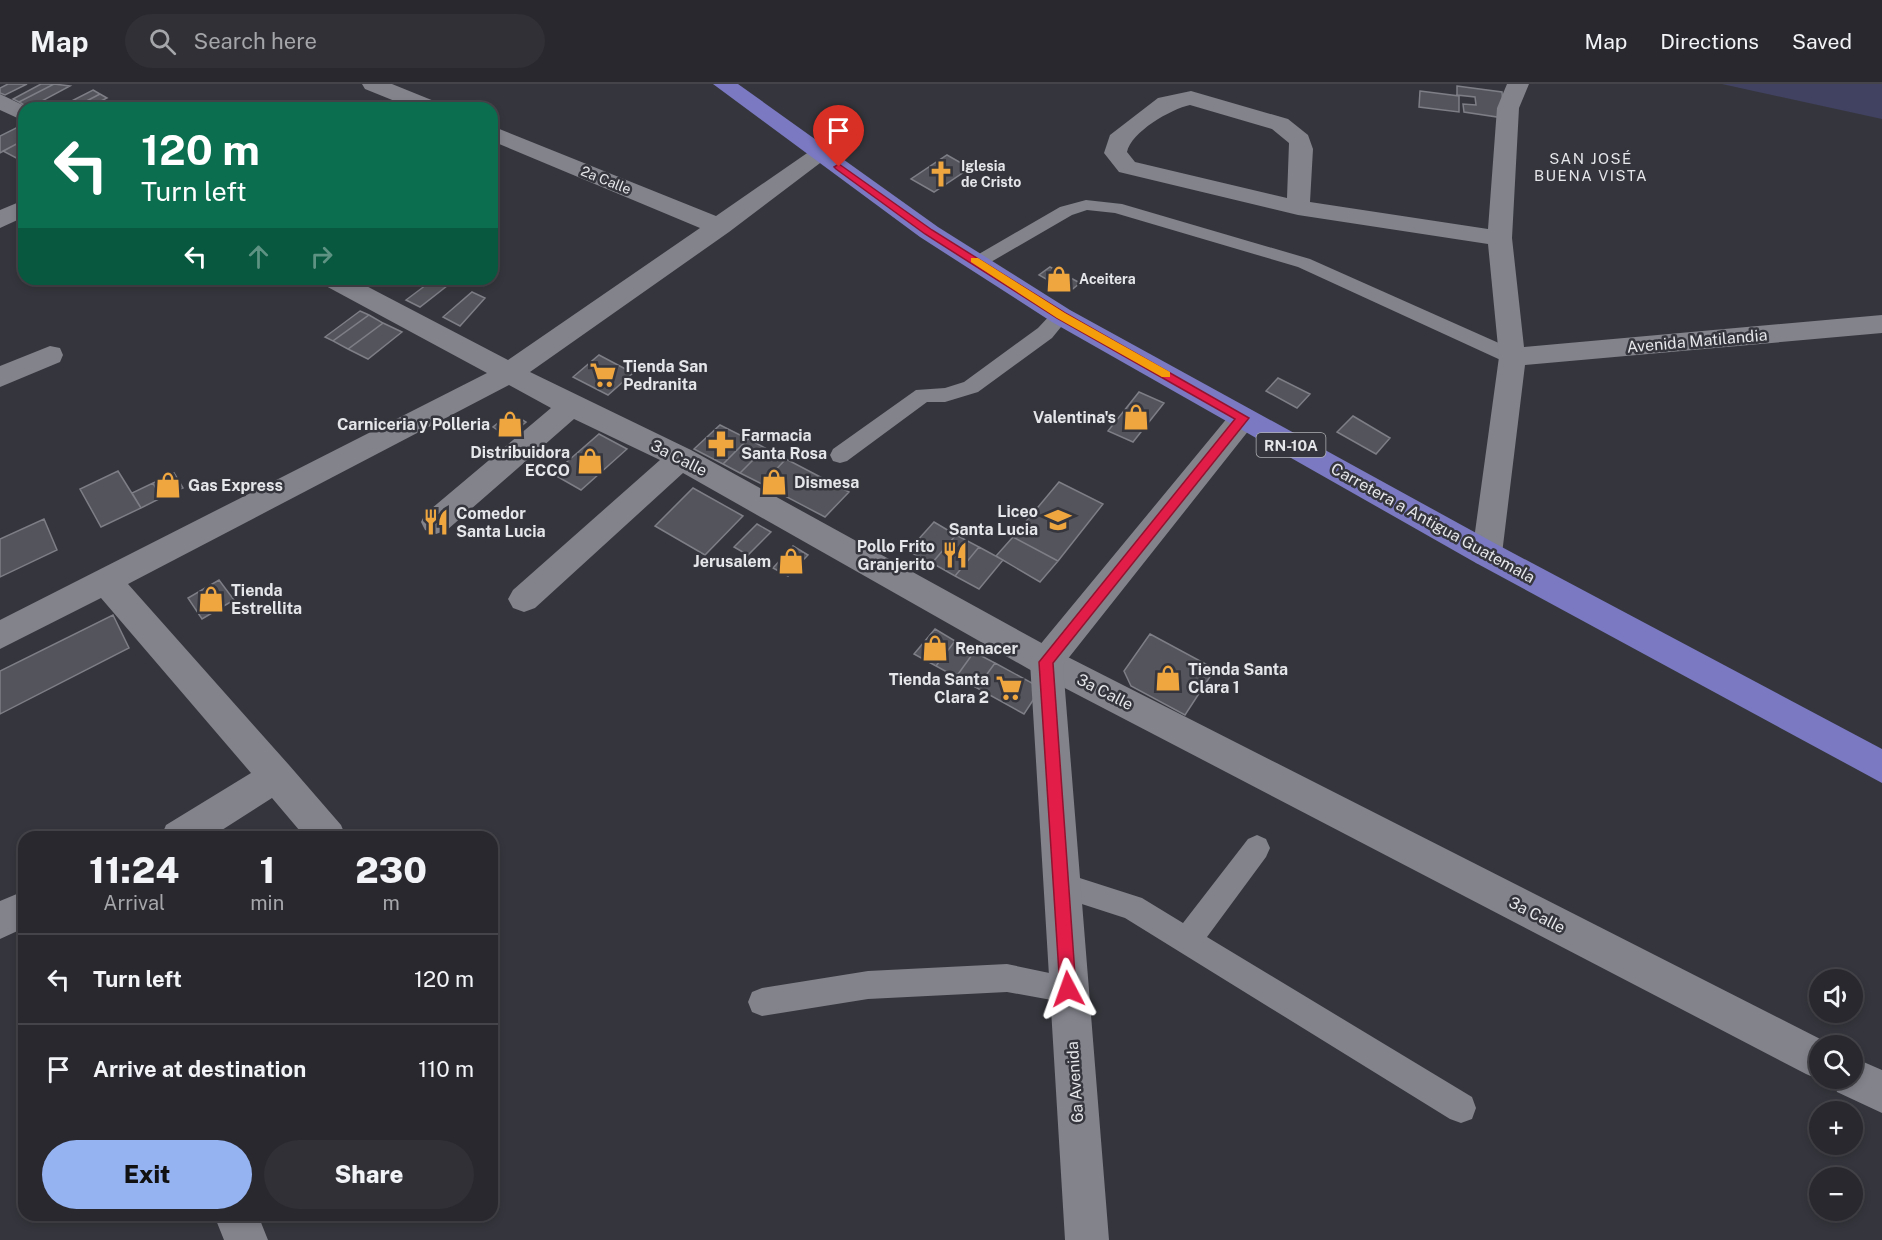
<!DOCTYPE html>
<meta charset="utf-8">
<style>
body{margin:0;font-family:"Public Sans",sans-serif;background:#303036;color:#f1f3f6;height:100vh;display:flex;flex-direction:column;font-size:22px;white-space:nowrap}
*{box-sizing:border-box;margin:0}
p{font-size:20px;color:#a5a6aa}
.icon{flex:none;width:33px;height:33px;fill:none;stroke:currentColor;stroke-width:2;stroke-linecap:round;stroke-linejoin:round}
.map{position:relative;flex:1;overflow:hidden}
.panel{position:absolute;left:18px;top:747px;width:480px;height:390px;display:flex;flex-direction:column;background:#28282e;border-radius:18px;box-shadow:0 3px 9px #0003,0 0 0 2px #44444a}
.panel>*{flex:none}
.banner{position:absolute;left:18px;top:18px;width:480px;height:183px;border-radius:18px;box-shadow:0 3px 9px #0003,0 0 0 2px #44444a;background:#0b6e4f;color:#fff;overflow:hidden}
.fabs{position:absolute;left:1809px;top:885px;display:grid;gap:12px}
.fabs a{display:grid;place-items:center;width:54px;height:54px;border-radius:50%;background:#28282e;box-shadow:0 3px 9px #0003,0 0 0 2px #44444a;font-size:30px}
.pin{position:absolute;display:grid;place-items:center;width:51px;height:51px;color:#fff;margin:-62px -26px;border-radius:50% 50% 50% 0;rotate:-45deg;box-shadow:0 0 6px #0007}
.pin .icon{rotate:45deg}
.me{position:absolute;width:66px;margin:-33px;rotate:356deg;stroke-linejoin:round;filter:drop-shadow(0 0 4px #0008)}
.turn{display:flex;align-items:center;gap:21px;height:126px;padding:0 24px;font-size:27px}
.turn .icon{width:78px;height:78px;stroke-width:2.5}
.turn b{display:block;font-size:42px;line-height:51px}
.lanes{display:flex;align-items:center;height:57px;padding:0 24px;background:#0003;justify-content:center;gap:30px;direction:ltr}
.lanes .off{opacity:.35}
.eta{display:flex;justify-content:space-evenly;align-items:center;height:102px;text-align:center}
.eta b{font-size:36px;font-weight:800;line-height:42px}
.action{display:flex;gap:12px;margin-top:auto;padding:12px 24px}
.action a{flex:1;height:69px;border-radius:36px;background:#95b2f1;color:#111;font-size:24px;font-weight:800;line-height:69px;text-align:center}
.action a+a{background:#303036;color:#f1f3f6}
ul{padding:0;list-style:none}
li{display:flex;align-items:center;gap:18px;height:90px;padding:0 24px;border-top:2px solid #44444a}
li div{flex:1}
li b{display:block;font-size:22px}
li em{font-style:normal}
header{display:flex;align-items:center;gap:36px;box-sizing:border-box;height:84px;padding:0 30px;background:#28282e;border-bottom:2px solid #44444a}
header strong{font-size:28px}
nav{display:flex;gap:33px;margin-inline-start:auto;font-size:21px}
.search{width:420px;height:54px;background:#303036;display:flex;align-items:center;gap:15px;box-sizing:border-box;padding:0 21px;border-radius:33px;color:#a5a6aa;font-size:22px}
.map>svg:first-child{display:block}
.green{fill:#414262}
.building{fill:#54555c;stroke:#7d7e86;stroke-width:1.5}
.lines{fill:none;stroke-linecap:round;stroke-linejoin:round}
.lane{fill:#82838b;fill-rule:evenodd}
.street{fill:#82838b;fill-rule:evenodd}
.secondary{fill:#82838b;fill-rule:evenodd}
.primary{fill:#7a79c2;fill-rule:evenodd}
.route{fill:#e11d48;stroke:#92132f;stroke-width:1.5}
.slow{fill:#f59e0b}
.labels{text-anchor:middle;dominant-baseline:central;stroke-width:5;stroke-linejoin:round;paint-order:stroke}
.far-poi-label{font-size:14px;font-weight:bold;fill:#e5e6ea;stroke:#35363d;text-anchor:start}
.far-street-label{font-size:14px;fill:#e5e6ea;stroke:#35363d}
.far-neighbourhood-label{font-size:15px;letter-spacing:1.5px;fill:#e5e6ea;stroke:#35363d}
.shield{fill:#35363d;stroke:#b0b1b6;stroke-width:1.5}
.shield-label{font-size:15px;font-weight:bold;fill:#e5e6ea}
.street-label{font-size:16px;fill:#e5e6ea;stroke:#35363d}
.poi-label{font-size:16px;font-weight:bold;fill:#e5e6ea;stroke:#35363d;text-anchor:start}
</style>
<header>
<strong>Map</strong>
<div class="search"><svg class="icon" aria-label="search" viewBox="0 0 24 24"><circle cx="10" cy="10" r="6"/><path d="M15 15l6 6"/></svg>Search here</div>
<nav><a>Map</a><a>Directions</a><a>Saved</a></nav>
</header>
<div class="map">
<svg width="1882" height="1156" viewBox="0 0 1882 1156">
<rect width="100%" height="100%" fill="#35363d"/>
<!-- green -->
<path class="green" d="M 1722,0 L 1882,0 L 1882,35 Z"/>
<!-- building -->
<path class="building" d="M 8,0 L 27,0 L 5,11 L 0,9 L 0,4 Z
M 41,0 L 54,0 L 19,18 L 13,15 Z
M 54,0 L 70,2 L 29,24 L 19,18 Z
M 1457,2 L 1502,8 L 1504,34 L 1464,28 L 1463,20 L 1476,21 L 1475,13 L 1457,11 Z
M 93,6 L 100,10 L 73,24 L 58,24 Z
M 1420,7 L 1459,12 L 1459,28 L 1419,23 Z
M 100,10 L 107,14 L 87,24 L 73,24 Z
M 16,44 L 24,48 L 24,56 L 0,69 L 0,52 Z
M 24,56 L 24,78 L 3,67 Z
M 947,71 L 970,84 L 934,108 L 911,95 Z
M 1050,183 L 1080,199 L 1069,208 L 1039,191 Z
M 434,195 L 452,198 L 420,223 L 406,216 Z
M 472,208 L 485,214 L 460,242 L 443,233 Z
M 360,227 L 369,231 L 333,257 L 325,253 Z
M 369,231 L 383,239 L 348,265 L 333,257 Z
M 383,239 L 402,248 L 368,275 L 348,265 Z
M 599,271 L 633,289 L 608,311 L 573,293 Z
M 1278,294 L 1310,310 L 1297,324 L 1266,307 Z
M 1139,308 L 1164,319 L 1133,358 L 1108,347 Z
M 511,329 L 526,338 L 508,353 L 493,343 Z
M 1353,332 L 1390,354 L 1376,370 L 1337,348 Z
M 720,341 L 748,355 L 723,380 L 694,365 Z
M 599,350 L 627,365 L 581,406 L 553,390 Z
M 748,355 L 765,364 L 740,389 L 723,380 Z
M 765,364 L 786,375 L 762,400 L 740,389 Z
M 786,375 L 849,408 L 825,433 L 762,400 Z
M 118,387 L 141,424 L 101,443 L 80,405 Z
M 174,389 L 183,404 L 161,414 L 153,399 Z
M 1059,398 L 1103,420 L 1058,477 L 1013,453 Z
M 153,399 L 161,414 L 141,424 L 132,409 Z
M 693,404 L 743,432 L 705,471 L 655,442 Z
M 44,435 L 57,466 L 0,493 L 0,455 Z
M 934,438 L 956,451 L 932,479 L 908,467 Z
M 757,440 L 771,448 L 748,471 L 734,463 Z
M 956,451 L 979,463 L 955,492 L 932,479 Z
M 1013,453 L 1058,477 L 1040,498 L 996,472 Z
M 793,462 L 808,471 L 788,492 L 773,484 Z
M 979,463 L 1003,476 L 979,505 L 955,492 Z
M 219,496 L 234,516 L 202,535 L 188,514 Z
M 113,531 L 129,564 L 0,630 L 0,587 Z
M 935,545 L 955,557 L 936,582 L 914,570 Z
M 1150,550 L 1215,585 L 1185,631 L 1131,602 L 1124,587 Z
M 955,557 L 974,568 L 956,593 L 936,582 Z
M 974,568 L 995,579 L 977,604 L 956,593 Z
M 995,579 L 1041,604 L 1024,630 L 977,604 Z"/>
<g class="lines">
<!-- lane -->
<path class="lane" d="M 1086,116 L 1122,120 L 1310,175 L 1519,268 L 1522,273 L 1519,278 L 1505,278 L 1298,183 L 1115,129 L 1087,126 L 1072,131 L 984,182 L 972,182 L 969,178 L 972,174 L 1060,123 Z
M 1061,226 L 1068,227 L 1070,232 L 1052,254 L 978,308 L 945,318 L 927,318 L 847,377 L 840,379 L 833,377 L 830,371 L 833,365 L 916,306 L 945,304 L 964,298 L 1038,244 L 1054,227 Z
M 1257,751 L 1266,755 L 1270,764 L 1266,773 L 1207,853 L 1472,1013 L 1476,1024 L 1472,1035 L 1461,1039 L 1450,1035 L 1125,834 L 1051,810 L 1047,801 L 1051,792 L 1061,788 L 1142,814 L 1183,839 L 1248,755 Z
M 1007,880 L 1078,895 L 1082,905 L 1078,915 L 1068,919 L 1007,908 L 868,915 L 762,932 L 752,928 L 748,918 L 752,908 L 762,904 L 868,887 Z"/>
<!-- street -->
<path class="street" d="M 362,0 L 392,0 L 439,19 L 442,24 L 412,24 L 365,5 Z
M 1507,0 L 1529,0 L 1519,24 L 1512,154 L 1524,263 L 1882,231 L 1882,249 L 1525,281 L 1502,470 L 1498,479 L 1487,482 L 1476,479 L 1472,470 L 1499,273 L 1488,160 L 1298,131 L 1119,88 L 1104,69 L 1110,51 L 1158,14 L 1191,7 L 1288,35 L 1308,51 L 1313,65 L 1310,118 L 1488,145 L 1497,24 ZM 1190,21 L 1272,45 L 1289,59 L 1287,114 L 1135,78 L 1127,68 C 1131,48 1171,25 1190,21 Z
M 0,10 L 29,24 L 24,24 L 24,37 L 0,26 Z
M 492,42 L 716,132 L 813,65 L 829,65 L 832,70 L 729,148 L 530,288 L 691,366 L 1058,568 L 1834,962 L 1820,962 L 1820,994 L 1825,994 L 1820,996 L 1806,990 L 1034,588 L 683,389 L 535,524 L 524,528 L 513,524 L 508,515 L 513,506 L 660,376 L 574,335 L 447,446 L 436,450 L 425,446 L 421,438 L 425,430 L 551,324 L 509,301 L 128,500 L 289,681 L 341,741 L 346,753 L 305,753 L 272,714 L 211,753 L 161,753 L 166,741 L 251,689 L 101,514 L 0,565 L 0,536 L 487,289 L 324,201 L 320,195 L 353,195 L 508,276 L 700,144 L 492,57 Z
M 24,116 L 24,133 L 0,144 L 0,126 Z
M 50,262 L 60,264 L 63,271 L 60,278 L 0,303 L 0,282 Z
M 24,807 L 24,844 L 0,855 L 0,817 Z
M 1852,973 L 1882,986 L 1882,1029 L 1837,1008 L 1832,994 L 1852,994 Z
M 214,1131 L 258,1131 L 268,1156 L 224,1156 Z"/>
<!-- secondary -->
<path class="secondary" d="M 1243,324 L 1253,327 L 1257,334 L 1253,341 L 1063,581 L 1109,1156 L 1065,1156 L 1030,578 L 1034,568 L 1233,327 Z"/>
<!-- primary -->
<path class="primary" d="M 713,0 L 738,0 L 938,143 L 1070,226 L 1498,461 L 1882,665 L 1882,699 L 1476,479 L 1052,238 L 920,153 Z"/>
</g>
<!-- route -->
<path class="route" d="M 839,80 L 932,146 L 1065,229 L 1249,334 L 1053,579 L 1076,905 L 1073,911 L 1068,913 L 1062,911 L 1060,905 L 1039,578 L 1235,335 L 1057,234 L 925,150 L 836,85 L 834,83 Z"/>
<!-- slow -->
<path class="slow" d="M 971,174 L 978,174 L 1065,229 L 1170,288 L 1170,293 L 1162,293 L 1057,234 L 971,178 Z"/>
<!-- icons -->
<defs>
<g id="church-bare" transform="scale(2.07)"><path d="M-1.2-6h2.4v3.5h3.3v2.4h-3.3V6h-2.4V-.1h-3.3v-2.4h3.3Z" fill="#f0a63f" stroke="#35363d" stroke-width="2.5" paint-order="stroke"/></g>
<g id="shop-bare" transform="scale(2.07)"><path d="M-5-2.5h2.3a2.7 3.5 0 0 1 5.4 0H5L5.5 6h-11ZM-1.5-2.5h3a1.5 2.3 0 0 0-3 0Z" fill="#f0a63f" stroke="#35363d" stroke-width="2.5" paint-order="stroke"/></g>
<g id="supermarket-bare" transform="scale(2.07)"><path d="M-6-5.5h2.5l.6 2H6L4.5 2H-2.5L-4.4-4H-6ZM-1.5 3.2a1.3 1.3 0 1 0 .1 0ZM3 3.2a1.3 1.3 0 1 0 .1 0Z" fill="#f0a63f" stroke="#35363d" stroke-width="2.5" paint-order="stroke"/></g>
<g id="pharmacy-bare" transform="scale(2.07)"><path d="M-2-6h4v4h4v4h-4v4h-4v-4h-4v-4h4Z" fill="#f0a63f" stroke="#35363d" stroke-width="2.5" paint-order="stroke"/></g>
<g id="school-bare" transform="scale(2.07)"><path d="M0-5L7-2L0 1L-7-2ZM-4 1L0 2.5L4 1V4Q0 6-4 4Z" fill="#f0a63f" stroke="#35363d" stroke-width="2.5" paint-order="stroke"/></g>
<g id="restaurant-bare" transform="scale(2.07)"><path d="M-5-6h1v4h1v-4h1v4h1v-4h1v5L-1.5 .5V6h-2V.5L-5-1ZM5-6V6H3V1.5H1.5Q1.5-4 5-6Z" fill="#f0a63f" stroke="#35363d" stroke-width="2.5" paint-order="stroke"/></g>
</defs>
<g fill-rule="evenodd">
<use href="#church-bare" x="941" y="90"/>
<use href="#shop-bare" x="1059" y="195"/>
<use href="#supermarket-bare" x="603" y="291"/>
<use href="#shop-bare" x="1136" y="333"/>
<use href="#shop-bare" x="510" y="340"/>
<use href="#pharmacy-bare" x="721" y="360"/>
<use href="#shop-bare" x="590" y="377"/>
<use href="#shop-bare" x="774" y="398"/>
<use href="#shop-bare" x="168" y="401"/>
<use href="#school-bare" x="1058" y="436"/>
<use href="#restaurant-bare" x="436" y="438"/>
<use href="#restaurant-bare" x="955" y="471"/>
<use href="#shop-bare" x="791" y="477"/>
<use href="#shop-bare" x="211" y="515"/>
<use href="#shop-bare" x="935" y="564"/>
<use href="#shop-bare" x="1168" y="594"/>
<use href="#supermarket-bare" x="1009" y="604"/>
</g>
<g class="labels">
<!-- far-poi labels -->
<g class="far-poi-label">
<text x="961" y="82">Iglesia<tspan x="961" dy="16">de Cristo</tspan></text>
<text x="1079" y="195">Aceitera</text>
</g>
<!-- far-street labels -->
<g class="far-street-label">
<text transform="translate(606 96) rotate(22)">2a Calle</text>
</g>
<!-- far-neighbourhood labels -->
<g class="far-neighbourhood-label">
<text x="1591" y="74">SAN JOSÉ<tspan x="1591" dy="17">BUENA VISTA</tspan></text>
</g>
<!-- shield labels -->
<rect class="shield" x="1256.5" y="349" width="69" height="24" rx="4.5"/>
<g class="shield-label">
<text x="1291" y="361">RN-10A</text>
</g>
<!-- street labels -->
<g class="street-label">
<text transform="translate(1697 257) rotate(-5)">Avenida Matilandia</text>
<text transform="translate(679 374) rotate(27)">3a Calle</text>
<text transform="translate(1433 439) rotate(29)">Carretera a Antigua Guatemala</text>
<text transform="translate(1105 608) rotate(27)">3a Calle</text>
<text transform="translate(1537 831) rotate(27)">3a Calle</text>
<text transform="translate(1075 998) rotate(-94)">6a Avenida</text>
</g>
<!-- poi labels -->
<g class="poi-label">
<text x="623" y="282">Tienda San<tspan x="623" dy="18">Pedranita</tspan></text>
<text x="1116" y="333" text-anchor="end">Valentina's</text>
<text x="490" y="340" text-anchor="end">Carniceria y Polleria</text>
<text x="741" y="351">Farmacia<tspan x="741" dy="18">Santa Rosa</tspan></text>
<text x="570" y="368" text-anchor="end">Distribuidora<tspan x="570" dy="18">ECCO</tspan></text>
<text x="794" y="398">Dismesa</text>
<text x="188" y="401">Gas Express</text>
<text x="1038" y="427" text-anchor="end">Liceo<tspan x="1038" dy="18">Santa Lucia</tspan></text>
<text x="456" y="429">Comedor<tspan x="456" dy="18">Santa Lucia</tspan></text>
<text x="935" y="462" text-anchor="end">Pollo Frito<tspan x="935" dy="18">Granjerito</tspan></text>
<text x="771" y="477" text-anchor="end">Jerusalem</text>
<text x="231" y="506">Tienda<tspan x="231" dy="18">Estrellita</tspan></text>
<text x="955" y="564">Renacer</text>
<text x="1188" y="585">Tienda Santa<tspan x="1188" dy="18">Clara 1</tspan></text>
<text x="989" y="595" text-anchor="end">Tienda Santa<tspan x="989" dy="18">Clara 2</tspan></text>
</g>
</g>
</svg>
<div class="fabs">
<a><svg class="icon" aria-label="sound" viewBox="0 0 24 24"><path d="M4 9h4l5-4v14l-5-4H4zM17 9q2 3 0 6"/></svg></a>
<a><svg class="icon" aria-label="search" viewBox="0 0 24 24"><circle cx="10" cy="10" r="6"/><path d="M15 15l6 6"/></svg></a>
<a>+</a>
<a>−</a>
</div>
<div class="pin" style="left:839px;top:83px;background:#d93025"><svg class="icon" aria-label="arrive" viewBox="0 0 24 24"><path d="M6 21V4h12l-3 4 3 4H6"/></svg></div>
<svg class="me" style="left:1068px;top:905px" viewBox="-20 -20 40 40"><path d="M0-17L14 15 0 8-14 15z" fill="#e11d48" stroke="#fff" stroke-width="4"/></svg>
<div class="banner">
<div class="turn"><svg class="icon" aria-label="left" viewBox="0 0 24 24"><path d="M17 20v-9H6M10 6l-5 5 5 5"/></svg><div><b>120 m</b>Turn left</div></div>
<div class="lanes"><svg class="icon" aria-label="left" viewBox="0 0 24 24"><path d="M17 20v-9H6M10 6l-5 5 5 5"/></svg><svg class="icon off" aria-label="ahead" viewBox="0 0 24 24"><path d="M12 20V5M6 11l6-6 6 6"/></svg><svg class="icon off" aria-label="right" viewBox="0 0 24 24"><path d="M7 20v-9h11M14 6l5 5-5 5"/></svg></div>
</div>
<section class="panel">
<div class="eta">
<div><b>11:24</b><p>Arrival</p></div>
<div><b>1</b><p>min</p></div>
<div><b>230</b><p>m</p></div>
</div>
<ul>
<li><svg class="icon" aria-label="left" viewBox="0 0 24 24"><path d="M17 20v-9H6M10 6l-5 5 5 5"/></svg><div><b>Turn left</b></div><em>120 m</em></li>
<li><svg class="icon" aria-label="arrive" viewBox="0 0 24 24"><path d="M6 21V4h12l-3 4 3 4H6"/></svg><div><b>Arrive at destination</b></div><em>110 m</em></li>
</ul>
<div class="action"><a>Exit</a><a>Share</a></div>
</section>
</div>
